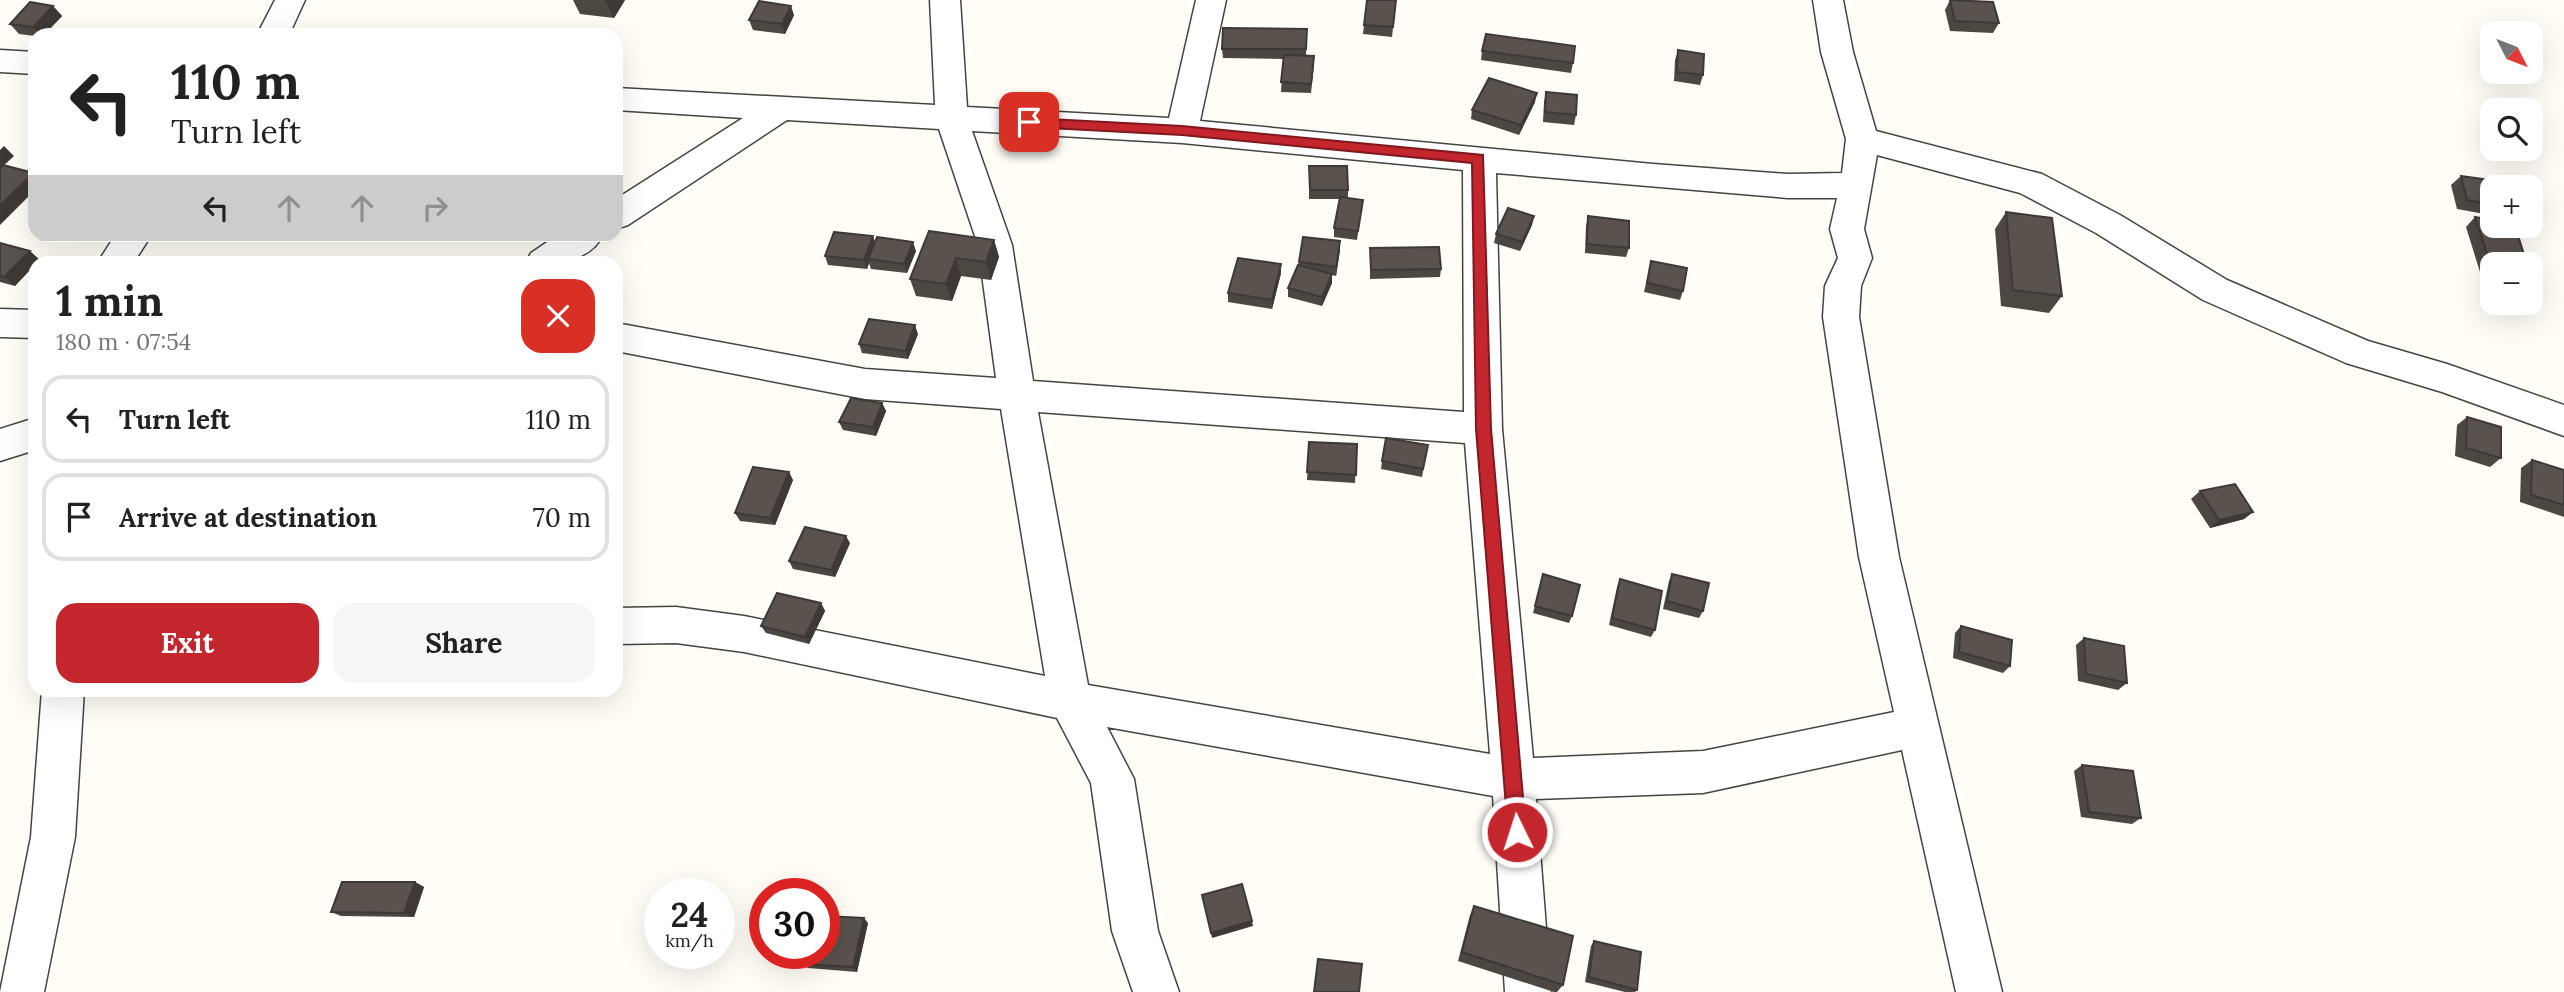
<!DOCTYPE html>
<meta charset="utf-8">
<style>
body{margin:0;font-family:Lora,serif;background:#f6f6f6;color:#222;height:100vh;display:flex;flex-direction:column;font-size:26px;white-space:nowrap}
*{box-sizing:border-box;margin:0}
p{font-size:23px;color:#767676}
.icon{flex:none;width:38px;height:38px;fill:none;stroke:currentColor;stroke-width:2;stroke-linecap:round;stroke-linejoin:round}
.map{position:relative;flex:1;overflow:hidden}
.side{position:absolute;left:28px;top:256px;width:595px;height:441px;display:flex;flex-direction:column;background:#fff;border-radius:21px;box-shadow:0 7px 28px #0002}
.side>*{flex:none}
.top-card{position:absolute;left:28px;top:28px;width:595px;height:214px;border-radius:21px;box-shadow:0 7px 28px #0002;background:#fff;color:#222;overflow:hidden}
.needle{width:46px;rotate:132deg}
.fabs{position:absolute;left:2480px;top:21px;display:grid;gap:14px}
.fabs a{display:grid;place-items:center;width:63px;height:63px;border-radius:14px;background:#fff;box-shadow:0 7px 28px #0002;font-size:35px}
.speed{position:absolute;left:644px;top:878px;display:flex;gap:14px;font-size:35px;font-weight:700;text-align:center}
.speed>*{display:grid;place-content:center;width:91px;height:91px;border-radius:50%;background:#fff;box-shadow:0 7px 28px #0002;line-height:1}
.speed small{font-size:18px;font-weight:400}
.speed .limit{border:10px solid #d22;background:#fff;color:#111}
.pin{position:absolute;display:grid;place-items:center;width:60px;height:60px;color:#fff;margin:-30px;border-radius:14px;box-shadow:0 4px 10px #0006}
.me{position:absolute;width:77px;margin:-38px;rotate:356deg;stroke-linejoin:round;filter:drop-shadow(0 0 5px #0008)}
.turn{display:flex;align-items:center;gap:24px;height:147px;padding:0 28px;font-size:32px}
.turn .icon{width:91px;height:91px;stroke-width:2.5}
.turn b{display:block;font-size:49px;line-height:60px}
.lanes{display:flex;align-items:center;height:66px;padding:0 28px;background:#0003;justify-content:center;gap:35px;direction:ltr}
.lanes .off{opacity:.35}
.round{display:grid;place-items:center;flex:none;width:74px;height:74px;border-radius:21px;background:#f6f6f6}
.head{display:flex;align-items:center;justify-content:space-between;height:119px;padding:0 28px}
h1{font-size:42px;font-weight:800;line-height:52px}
.primary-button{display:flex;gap:14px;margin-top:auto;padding:14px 28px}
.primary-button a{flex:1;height:80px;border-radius:21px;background:#c4262e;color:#fff;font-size:28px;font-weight:800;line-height:80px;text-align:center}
.primary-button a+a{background:#f6f6f6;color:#222}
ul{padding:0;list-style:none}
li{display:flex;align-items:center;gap:21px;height:88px;margin:0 14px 10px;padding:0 14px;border:4px solid #e0e0e0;border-radius:21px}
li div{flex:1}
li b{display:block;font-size:26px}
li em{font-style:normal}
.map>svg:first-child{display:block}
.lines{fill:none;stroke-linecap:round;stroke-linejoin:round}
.minor-casing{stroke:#444;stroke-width:3}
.minor{fill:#fff;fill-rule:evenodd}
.wall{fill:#4d4742}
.shaded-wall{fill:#3f3936}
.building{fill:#5a524d;stroke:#3f3936;stroke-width:2}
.route{fill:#c4262e;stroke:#7f191e;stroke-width:2}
</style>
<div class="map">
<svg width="2564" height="992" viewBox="0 0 2564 992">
<rect width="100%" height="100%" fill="#fffdf5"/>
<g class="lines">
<!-- minor casing -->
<g class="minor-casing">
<path id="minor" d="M 275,0 L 305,0 L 289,35 L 257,35 Z
M 930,0 L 960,0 L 967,107 L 1169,118 L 1196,0 L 1226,0 L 1200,121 L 1653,164 L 1788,174 L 1842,173 L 1846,139 L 1821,52 L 1813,0 L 1843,0 L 1853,52 L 1876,131 L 2042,174 L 2120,215 L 2227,280 L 2368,341 L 2447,364 L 2564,405 L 2564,436 L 2442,392 L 2346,363 L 2203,300 L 2096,233 L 2020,193 L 1877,155 L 1864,229 L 1872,258 L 1861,286 L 1859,317 L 1899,557 L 2002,992 L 1956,992 L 1902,750 L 1703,793 L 1536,799 L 1551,992 L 1505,992 L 1493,796 L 1107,727 L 1134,779 L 1158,931 L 1179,992 L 1133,992 L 1112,931 L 1091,783 L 1057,718 L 744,652 L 676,643 L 616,644 L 616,608 L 676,607 L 744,616 L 1045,676 L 1001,409 L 865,399 L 616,351 L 616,323 L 865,369 L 996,378 L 978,245 L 939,129 L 787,120 L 628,225 L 616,229 L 616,199 L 743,118 L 616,110 L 616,88 L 935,105 ZM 972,131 L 1182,143 L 1463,170 L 1464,412 L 1033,381 L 1012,245 ZM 1496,173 L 1788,198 L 1837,198 L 1830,229 L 1838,258 L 1825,286 L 1823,317 L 1859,557 L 1894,712 L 1703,751 L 1533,758 L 1502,429 ZM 1038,412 L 1465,443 L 1490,754 L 1088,685 Z
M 0,50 L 35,52 L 35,74 L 0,72 Z
M 116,234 L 152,234 L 134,262 L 98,262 Z
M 559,234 L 604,234 C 587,265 556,262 526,262 L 531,253 Z
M 0,309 L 35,310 L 35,338 L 0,337 Z
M 35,418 L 35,450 L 0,461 L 0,429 Z
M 42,690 L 84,690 L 75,837 L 44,992 L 0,992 L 31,837 Z"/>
</g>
<!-- minor -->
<use href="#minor" class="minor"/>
</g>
<!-- wall -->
<path class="wall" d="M 573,0 L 625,0 L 614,18 L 580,14 Z
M 1396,0 L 1392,37 L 1363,34 L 1364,25 Z
M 1950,0 L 1999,23 L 1993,33 L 1950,31 L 1945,10 Z
M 53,6 L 62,16 L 44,35 L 35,36 L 19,34 L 10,24 Z
M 794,15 L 785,34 L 753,30 L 749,20 Z
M 1307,29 L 1306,56 L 1314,66 L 1311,93 L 1281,92 L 1283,59 L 1223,58 L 1222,49 Z
M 1678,50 L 1703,75 L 1700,85 L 1674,81 L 1675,60 Z
M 1482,51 L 1573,63 L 1571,73 L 1481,60 Z
M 1546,92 L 1576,115 L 1574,125 L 1543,122 L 1544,102 Z
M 1535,102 L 1519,135 L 1471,119 L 1472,110 Z
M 1309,166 L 1348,190 L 1348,198 L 1363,200 L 1357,240 L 1334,237 L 1334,228 L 1340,199 L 1309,199 Z
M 2461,176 L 2492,193 L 2492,207 L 2485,214 L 2457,209 L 2451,185 Z
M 2006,212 L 2062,296 L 2049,313 L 2001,306 L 1995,229 Z
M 1588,216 L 1629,248 L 1626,257 L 1585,253 L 1586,226 Z
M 2475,217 L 2492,264 L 2492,274 L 2480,272 L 2466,227 Z
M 1532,225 L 1520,251 L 1494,243 L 1496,234 Z
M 994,240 L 999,257 L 991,280 L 961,276 L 952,301 L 916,296 L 910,279 Z
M 875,242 L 916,251 L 907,273 L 871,269 L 869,263 L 867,269 L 828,265 L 825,256 Z
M 0,243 L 40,260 L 37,262 L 35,262 L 15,286 L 0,282 Z
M 1370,248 L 1441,269 L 1440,277 L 1370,279 Z
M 1340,250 L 1336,276 L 1332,275 L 1332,283 L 1322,306 L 1288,297 L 1288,288 L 1298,265 L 1299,262 Z
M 1651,261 L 1683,291 L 1680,300 L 1644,292 Z
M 1281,273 L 1272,309 L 1228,302 L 1228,293 Z
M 918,334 L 908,359 L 862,353 L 859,344 Z
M 882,403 L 886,411 L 876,436 L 843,430 L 839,422 Z
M 2467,417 L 2501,458 L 2490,467 L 2455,456 L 2457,425 Z
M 1309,442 L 1357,444 L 1355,483 L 1307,480 Z
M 1428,445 L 1422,477 L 1381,469 L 1382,461 Z
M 2532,460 L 2564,470 L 2564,517 L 2520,502 L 2521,468 Z
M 793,480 L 775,525 L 740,521 L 735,513 Z
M 2200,491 L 2253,512 L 2244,519 L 2210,528 L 2191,499 Z
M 850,543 L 835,577 L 793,569 L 789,561 Z
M 1543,574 L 1572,616 L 1569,623 L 1533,613 Z
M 1672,574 L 1703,611 L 1699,618 L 1663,609 L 1669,581 Z
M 1620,579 L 1655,630 L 1651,637 L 1609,625 L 1617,587 Z
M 821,603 L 825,611 L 809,644 L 766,633 L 761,626 Z
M 1961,626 L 2010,666 L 2003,673 L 1953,658 L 1955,633 Z
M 2084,638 L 2127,683 L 2118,690 L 2078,681 L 2076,645 Z
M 2082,765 L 2141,818 L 2132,824 L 2081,817 L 2074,771 Z
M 415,882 L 424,887 L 414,917 L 341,916 L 331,912 Z
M 1474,906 L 1563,985 L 1557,992 L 1554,992 L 1458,961 L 1470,915 Z
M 868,923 L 857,972 L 808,968 L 803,964 Z
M 1594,941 L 1637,990 L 1635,992 L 1625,992 L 1585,982 L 1591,946 Z"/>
<!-- shaded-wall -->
<path class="shaded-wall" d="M 605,0 L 625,0 L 614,18 Z
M 53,6 L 62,16 L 44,35 L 40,35 L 33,27 Z
M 791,6 L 794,15 L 785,34 L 782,24 Z
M 1537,93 L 1535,102 L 1519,135 L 1521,125 Z
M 4,146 L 14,156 L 0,169 L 0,150 Z
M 34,173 L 35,174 L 35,190 L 0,225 L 0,205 Z
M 1534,216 L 1532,225 L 1520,251 L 1522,242 Z
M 873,236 L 876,245 L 868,259 L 869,263 L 867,269 L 864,260 Z
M 994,240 L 999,257 L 991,280 L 986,262 Z
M 1340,241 L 1340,250 L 1336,276 L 1336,267 Z
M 913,242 L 916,251 L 907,273 L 904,264 Z
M 30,251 L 40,260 L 37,262 L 35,262 L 35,265 L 15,286 L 4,277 Z
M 956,258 L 961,276 L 952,301 L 946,284 Z
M 1281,264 L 1281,273 L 1272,309 L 1272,300 Z
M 1332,274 L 1332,283 L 1322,306 L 1322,297 Z
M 915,325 L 918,334 L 908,359 L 905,351 Z
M 882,403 L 886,411 L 876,436 L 873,427 Z
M 789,472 L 793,480 L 775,525 L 770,518 Z
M 2253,512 L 2244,519 L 2210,528 L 2219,520 Z
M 846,536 L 850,543 L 835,577 L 831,570 Z
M 821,603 L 825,611 L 809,644 L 805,637 Z
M 415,882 L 424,887 L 414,917 L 404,913 Z
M 720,902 L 726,907 L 719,931 L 719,904 Z
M 864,918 L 868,923 L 857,972 L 853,967 Z
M 1252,921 L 1253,926 L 1212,938 L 1211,933 Z"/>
<!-- building -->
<path class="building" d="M 1367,0 L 1396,0 L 1393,27 L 1364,25 Z
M 1950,0 L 1993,2 L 1999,23 L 1955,21 Z
M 759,1 L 791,6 L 782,24 L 749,20 Z
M 30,2 L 53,6 L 33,27 L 10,24 Z
M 1223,28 L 1307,29 L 1306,49 L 1222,49 Z
M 1486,34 L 1575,46 L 1573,63 L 1482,51 Z
M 1678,50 L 1704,54 L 1703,75 L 1677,72 Z
M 1284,55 L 1314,56 L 1311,84 L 1281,82 Z
M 1489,78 L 1537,93 L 1521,125 L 1472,110 Z
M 1546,92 L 1577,95 L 1576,115 L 1545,112 Z
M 3,165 L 34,173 L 0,205 L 0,168 Z
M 1309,166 L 1347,166 L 1348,190 L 1310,190 Z
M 2461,176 L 2489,180 L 2492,193 L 2492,204 L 2467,200 Z
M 1340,197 L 1363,200 L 1358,231 L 1334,228 Z
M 1508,208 L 1534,216 L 1522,242 L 1496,234 Z
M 2006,212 L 2052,218 L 2062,296 L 2013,290 Z
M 1588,216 L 1629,221 L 1629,248 L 1587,244 Z
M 2475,217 L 2492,220 L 2492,226 L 2515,226 L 2527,264 L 2490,263 Z
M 929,231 L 994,240 L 986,262 L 956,258 L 946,284 L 910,279 Z
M 834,232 L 873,236 L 864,260 L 825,256 Z
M 877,237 L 913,242 L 904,264 L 868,259 Z
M 1303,237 L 1340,241 L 1336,267 L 1299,262 Z
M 0,243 L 30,251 L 4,277 L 0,276 Z
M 1439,247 L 1441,269 L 1371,270 L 1370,248 Z
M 1238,258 L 1281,264 L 1272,300 L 1228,293 Z
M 1651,261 L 1687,268 L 1683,291 L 1647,283 Z
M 1298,265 L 1332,274 L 1322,297 L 1288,288 Z
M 869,319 L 915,325 L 905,351 L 859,344 Z
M 851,398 L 882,403 L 873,427 L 839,422 Z
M 2467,417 L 2501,427 L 2501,458 L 2466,448 Z
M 1386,438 L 1428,445 L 1423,469 L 1382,461 Z
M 1309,442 L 1357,444 L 1356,475 L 1307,472 Z
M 2532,460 L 2564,470 L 2564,505 L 2531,495 Z
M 753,467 L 789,472 L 770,518 L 735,513 Z
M 2235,484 L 2253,512 L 2219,520 L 2200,491 Z
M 805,527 L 846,536 L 831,570 L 789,561 Z
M 1543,574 L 1580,585 L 1572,616 L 1535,606 Z
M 1672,574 L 1709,583 L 1703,611 L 1667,601 Z
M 1620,579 L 1662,591 L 1655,630 L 1612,618 Z
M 777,593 L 821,603 L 805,637 L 761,626 Z
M 1961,626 L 2012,640 L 2010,666 L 1959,652 Z
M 2084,638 L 2124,646 L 2127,683 L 2086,674 Z
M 2082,765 L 2133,771 L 2141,818 L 2089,812 Z
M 342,882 L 415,882 L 404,913 L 331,912 Z
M 1242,884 L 1252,921 L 1211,933 L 1202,895 Z
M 1474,906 L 1573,936 L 1563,985 L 1462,952 Z
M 824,916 L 864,918 L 853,967 L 803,964 L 806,954 L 824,954 Z
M 660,918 L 660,939 L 653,939 Z
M 1594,941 L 1641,952 L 1637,990 L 1589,977 Z
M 1318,959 L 1362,964 L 1359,992 L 1314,992 Z"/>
<!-- route -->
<path class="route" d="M 1029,118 L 1182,126 L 1483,155 L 1491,429 L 1526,832 L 1523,839 L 1517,841 L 1511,839 L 1508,832 L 1476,429 L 1472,163 L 1182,135 L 1029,127 L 1022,122 Z"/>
</svg>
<div class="fabs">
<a><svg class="needle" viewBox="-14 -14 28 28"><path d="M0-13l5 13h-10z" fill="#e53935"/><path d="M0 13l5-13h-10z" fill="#767676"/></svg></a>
<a><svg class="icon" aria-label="search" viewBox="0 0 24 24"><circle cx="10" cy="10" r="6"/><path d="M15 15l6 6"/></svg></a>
<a>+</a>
<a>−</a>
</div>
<div class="speed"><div>24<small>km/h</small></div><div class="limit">30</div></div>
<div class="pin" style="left:1029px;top:122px;background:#d93025"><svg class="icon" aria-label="arrive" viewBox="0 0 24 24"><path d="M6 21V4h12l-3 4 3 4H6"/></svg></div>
<svg class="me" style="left:1517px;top:832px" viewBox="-20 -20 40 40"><circle r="17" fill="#c4262e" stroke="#fff" stroke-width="3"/><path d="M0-11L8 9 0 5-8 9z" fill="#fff"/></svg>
<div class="top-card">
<div class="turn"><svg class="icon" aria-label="left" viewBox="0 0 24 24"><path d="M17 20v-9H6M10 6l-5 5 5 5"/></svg><div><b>110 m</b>Turn left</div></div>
<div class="lanes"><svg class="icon" aria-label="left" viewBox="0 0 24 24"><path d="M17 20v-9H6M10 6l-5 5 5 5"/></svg><svg class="icon off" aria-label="ahead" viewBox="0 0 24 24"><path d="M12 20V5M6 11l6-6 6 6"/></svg><svg class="icon off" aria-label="ahead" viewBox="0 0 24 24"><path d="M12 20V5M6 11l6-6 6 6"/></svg><svg class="icon off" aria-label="right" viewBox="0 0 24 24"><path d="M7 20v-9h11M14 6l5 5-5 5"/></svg></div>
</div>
<section class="side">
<div class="head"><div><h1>1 min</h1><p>180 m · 07:54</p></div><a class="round" style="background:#d93025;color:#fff"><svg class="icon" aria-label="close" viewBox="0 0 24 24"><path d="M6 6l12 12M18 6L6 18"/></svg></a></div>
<ul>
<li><svg class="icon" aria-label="left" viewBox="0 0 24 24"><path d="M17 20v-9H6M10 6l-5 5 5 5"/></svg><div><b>Turn left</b></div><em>110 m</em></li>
<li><svg class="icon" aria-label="arrive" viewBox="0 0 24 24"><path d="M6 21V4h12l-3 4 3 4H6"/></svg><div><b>Arrive at destination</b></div><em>70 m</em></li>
</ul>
<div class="primary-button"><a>Exit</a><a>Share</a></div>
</section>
</div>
